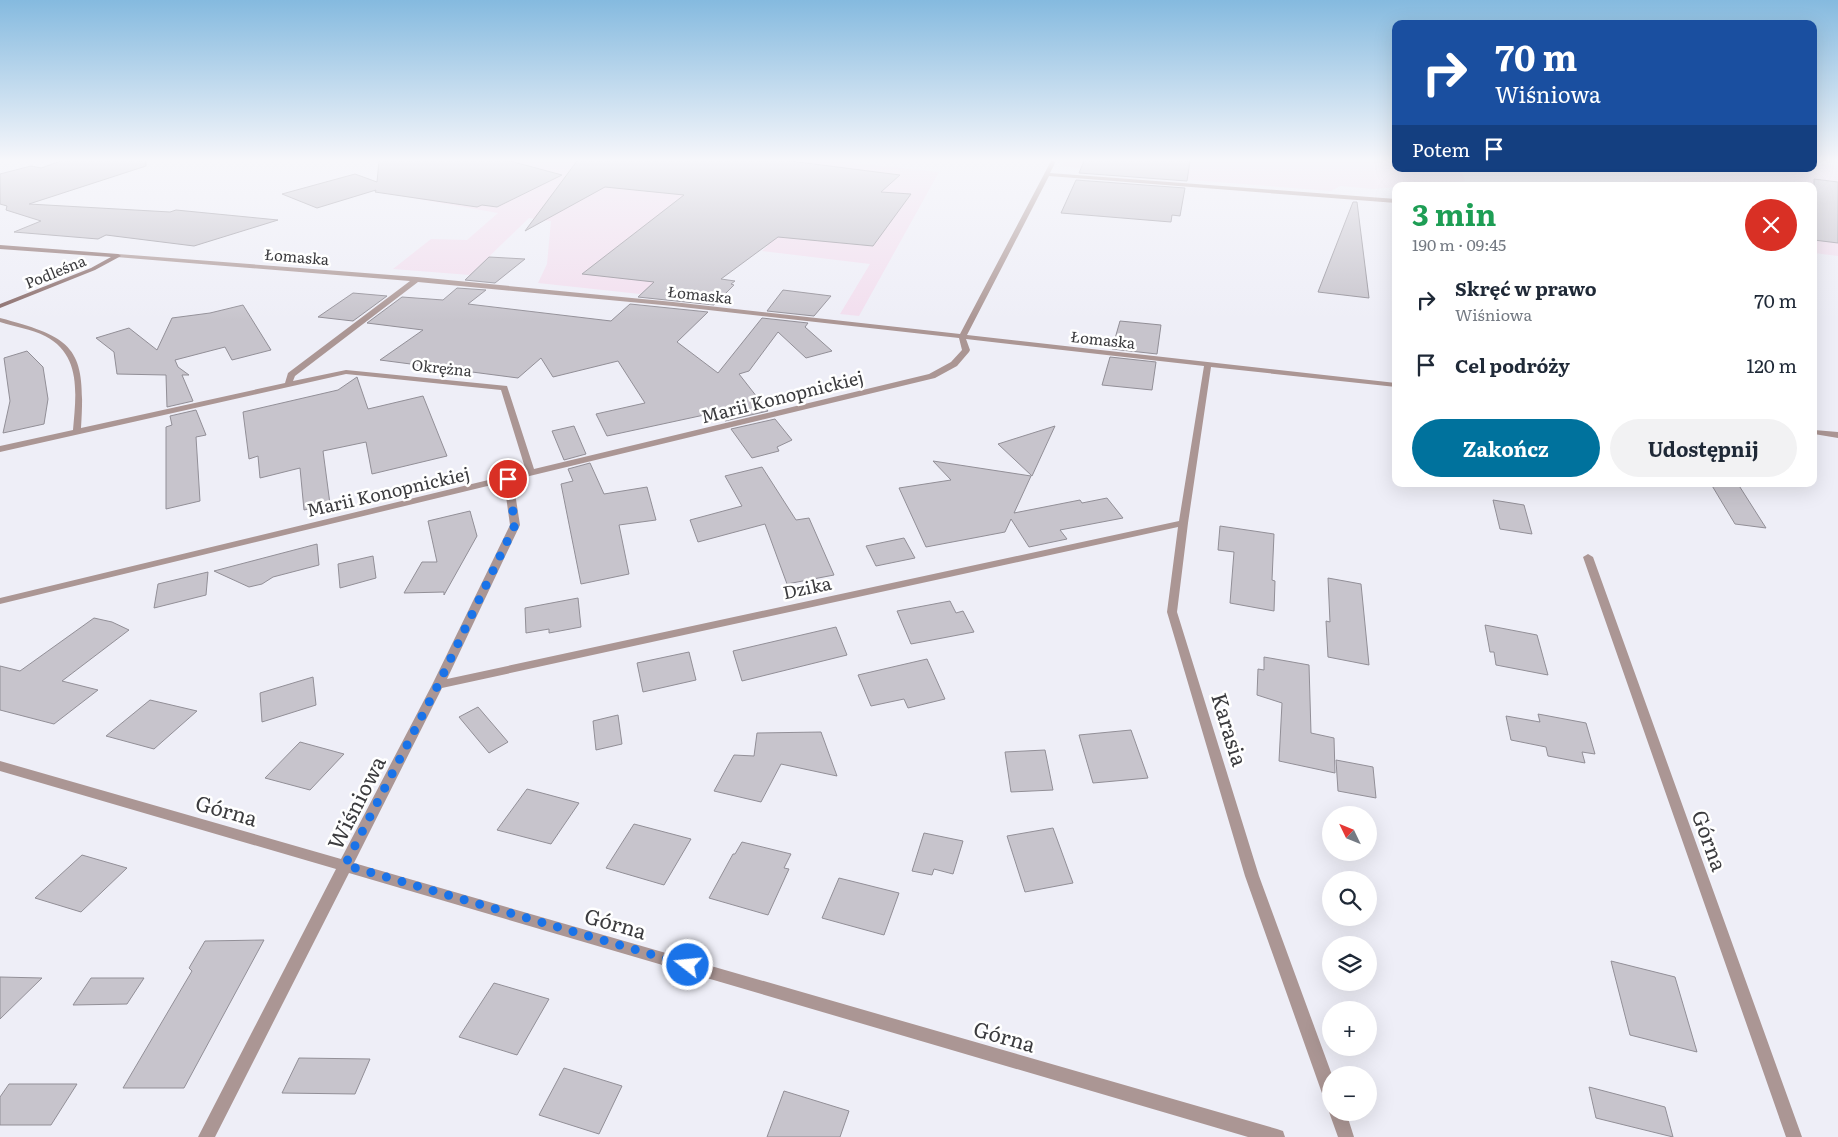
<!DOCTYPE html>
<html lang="pl">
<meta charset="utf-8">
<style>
body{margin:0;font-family:Literata,serif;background:#f2f2f3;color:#1f2937;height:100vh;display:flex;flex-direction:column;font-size:19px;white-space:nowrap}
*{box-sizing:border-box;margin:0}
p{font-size:16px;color:#747a83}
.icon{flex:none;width:28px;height:28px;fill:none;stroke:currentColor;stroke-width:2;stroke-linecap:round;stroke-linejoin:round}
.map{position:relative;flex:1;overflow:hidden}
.drawer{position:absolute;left:1392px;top:182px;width:425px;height:305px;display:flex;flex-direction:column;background:#fff;border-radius:10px;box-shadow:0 5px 20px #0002}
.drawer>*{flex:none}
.hud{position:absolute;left:1392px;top:20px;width:425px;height:152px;border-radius:10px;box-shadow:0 5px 20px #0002;background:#1a4fa0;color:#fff;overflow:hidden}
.needle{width:32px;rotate:313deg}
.tools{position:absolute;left:1322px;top:806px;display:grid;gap:10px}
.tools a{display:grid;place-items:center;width:55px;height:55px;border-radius:50%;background:#fff;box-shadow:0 5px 20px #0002;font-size:25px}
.pin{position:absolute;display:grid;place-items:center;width:42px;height:42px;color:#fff;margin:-21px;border:2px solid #fff;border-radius:50%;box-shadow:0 1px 5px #0007}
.me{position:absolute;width:55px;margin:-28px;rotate:286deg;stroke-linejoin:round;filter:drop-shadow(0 0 4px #0008)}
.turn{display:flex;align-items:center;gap:18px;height:105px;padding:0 20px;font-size:22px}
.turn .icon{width:65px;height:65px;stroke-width:2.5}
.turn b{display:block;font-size:35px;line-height:42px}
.then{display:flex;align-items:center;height:48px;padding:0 20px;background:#0003;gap:10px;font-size:19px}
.round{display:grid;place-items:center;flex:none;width:52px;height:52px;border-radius:26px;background:#f2f2f3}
.headline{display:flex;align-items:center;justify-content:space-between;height:85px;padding:0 20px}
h1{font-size:30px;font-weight:700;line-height:38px;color:#1e9e55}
.action{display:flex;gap:10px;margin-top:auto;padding:10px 20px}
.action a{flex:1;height:58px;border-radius:30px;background:#00729d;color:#fff;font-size:20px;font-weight:700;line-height:58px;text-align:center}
.action a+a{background:#f2f2f3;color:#1f2937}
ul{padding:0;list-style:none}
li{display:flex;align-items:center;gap:15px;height:65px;padding:0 20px}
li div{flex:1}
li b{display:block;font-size:19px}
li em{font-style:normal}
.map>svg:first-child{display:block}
.industrial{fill:#f2deee}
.building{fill:#c7c4cc;stroke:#928f97}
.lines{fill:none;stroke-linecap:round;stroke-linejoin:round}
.street{fill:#ab9694;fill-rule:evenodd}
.secondary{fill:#896b69;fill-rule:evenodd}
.route{stroke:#1a73e8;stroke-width:9;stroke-dasharray:0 16.2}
.labels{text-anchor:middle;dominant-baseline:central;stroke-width:5;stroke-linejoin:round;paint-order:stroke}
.far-street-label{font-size:15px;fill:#3b3b3e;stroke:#fff}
.street-label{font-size:18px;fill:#3b3b3e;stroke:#fff}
.near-street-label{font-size:21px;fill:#3b3b3e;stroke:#fff}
</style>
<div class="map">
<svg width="1838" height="1137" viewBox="0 0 1838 1137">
<rect width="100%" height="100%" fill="#eeeef7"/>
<!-- industrial -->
<path class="industrial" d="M 380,161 L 835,161 L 939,172 L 859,316 L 840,314 L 870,264 L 762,251 L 768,245 L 714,238 L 640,294 L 538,283 L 547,264 L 551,221 L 529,218 L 470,275 L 393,269 L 431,239 L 467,240 L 498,213 L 395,195 L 452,182 Z
M 1064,161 L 1396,161 L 1396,169 L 1461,169 L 1465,181 L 1373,189 L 1340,186 L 1331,191 L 1179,179 L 1062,166 Z
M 1838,163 L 1838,256 L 1814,253 L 1814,186 L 1601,186 L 1782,169 L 1814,169 L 1814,166 Z"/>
<!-- building -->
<path class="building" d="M 61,161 L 146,161 L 146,166 L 29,204 L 170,212 L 176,210 L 278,220 L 194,246 L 106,235 L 98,239 L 14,232 L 41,221 L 6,210 L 7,206 L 0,204 L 0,174 L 31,166 L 41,168 Z
M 379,161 L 510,161 L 562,175 L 497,207 L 482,205 L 477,207 L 375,192 L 376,190 L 317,208 L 282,194 L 355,174 L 377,182 Z
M 577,161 L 790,161 L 900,175 L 881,192 L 911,194 L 873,246 L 778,237 L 721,279 L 735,281 L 731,284 L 734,285 L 714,305 L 638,297 L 654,282 L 582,274 L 684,195 L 605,187 L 525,231 Z
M 1084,161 L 1190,161 L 1187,181 L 1079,173 Z
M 1814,179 L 1838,182 L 1838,243 L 1814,240 Z
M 1076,180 L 1185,188 L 1180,216 L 1172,215 L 1171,222 L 1061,213 Z
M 1353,202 L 1357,202 L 1369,298 L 1318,292 Z
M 489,257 L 525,259 L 495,283 L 465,280 Z
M 457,288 L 486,290 L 468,304 L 611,321 L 630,304 L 708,312 L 677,342 L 718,373 L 762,318 L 808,323 L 805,327 L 832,351 L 806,358 L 778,332 L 749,371 L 739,374 L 768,411 L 725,421 L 718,412 L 607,436 L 596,414 L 645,403 L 618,361 L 553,377 L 541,358 L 518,378 L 380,360 L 423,330 L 367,323 L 402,297 L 443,300 Z
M 783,290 L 831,296 L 814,316 L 767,311 Z
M 353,293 L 387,296 L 353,321 L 318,317 Z
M 243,305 L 271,350 L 232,360 L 225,347 L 175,360 L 178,367 L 189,375 L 182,375 L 193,401 L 167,407 L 166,375 L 117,374 L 114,352 L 96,338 L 129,328 L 157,350 L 172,318 L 210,313 Z
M 1120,321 L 1161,325 L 1157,354 L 1112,349 Z
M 27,351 L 43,367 L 48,399 L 44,424 L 3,433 L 10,401 L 4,358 Z
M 1110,357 L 1156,362 L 1152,390 L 1102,385 Z
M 357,377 L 368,409 L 423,396 L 447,456 L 372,474 L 366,442 L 323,451 L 330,504 L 304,510 L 300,468 L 260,478 L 258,456 L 249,459 L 243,412 L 338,390 Z
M 196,410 L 206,435 L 196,437 L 200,501 L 166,509 L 166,427 L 172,425 L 170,416 Z
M 775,419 L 792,440 L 777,447 L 779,451 L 752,458 L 731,429 Z
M 574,426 L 586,454 L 564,460 L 552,431 Z
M 1055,426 L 1032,476 L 998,444 Z
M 933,461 L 1031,476 L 1014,513 L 1080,500 L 1082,503 L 1107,498 L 1123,518 L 1060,530 L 1067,539 L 1029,547 L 1011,519 L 1005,532 L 926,547 L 899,488 L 951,480 Z
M 590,463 L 604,494 L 647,487 L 656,520 L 619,525 L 629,574 L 581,584 L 561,484 L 573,481 L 568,469 Z
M 762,467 L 796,520 L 809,518 L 834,575 L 787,584 L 765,524 L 698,542 L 690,520 L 742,506 L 725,476 Z
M 1711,484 L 1738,484 L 1766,528 L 1735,524 Z
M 1493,500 L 1524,505 L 1532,534 L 1500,529 Z
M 470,511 L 477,536 L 444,595 L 444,592 L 404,593 L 422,562 L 437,562 L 428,521 Z
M 1220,526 L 1274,534 L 1272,580 L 1275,581 L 1274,611 L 1230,603 L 1234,552 L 1218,550 Z
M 904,538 L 915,558 L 876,566 L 866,546 Z
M 317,544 L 319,565 L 273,577 L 262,584 L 249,587 L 214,571 Z
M 373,556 L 376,578 L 340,588 L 338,564 Z
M 208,572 L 206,595 L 154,608 L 158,584 Z
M 1328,578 L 1361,584 L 1369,665 L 1328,657 L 1326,621 L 1330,622 Z
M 578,598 L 581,627 L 549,633 L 549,629 L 526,633 L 525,608 Z
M 950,601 L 956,613 L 963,611 L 974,632 L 911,644 L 897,611 Z
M 94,618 L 112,622 L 129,630 L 62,681 L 98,690 L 54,724 L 0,710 L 0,666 L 20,671 Z
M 1485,625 L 1537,635 L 1548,675 L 1496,665 L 1494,652 L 1490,652 Z
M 836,627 L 847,655 L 742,681 L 733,651 Z
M 689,652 L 696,680 L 643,692 L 637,663 Z
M 1264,657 L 1309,665 L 1311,733 L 1334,738 L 1335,773 L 1279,761 L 1282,703 L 1257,695 L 1258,669 L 1264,670 Z
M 927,659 L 945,699 L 908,708 L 904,699 L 871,706 L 858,675 Z
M 313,677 L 316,705 L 262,722 L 260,693 Z
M 150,700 L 197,711 L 154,749 L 106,736 Z
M 478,707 L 508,742 L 489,753 L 459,717 Z
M 1538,714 L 1586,723 L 1595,754 L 1582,752 L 1585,763 L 1548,756 L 1546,747 L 1511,740 L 1506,716 L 1540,722 Z
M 618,715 L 622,744 L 596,750 L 593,721 Z
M 1131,730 L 1148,778 L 1093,783 L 1079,735 Z
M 821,732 L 837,776 L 781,764 L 761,802 L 714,791 L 734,755 L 754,756 L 757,733 Z
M 300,742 L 344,754 L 310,790 L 265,778 Z
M 1045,750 L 1053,790 L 1011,792 L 1005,752 Z
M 1336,760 L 1373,767 L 1376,798 L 1338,791 Z
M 527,789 L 579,803 L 551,844 L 497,830 Z
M 634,824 L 691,839 L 664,885 L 606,868 Z
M 1053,828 L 1073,883 L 1025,892 L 1007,836 Z
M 924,833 L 963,841 L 953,874 L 934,869 L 932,875 L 912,871 Z
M 742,842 L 791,854 L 784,868 L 789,869 L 768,915 L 709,898 L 733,854 L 735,854 Z
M 82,855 L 127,868 L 81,912 L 35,898 Z
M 839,878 L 899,893 L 884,935 L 822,918 Z
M 264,940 L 184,1088 L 123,1088 L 192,971 L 189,968 L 205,941 Z
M 1611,961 L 1675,977 L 1697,1052 L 1630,1035 Z
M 0,977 L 42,978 L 0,1019 Z
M 91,978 L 144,978 L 127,1004 L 73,1005 Z
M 494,983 L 549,999 L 517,1055 L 459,1037 Z
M 299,1058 L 370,1059 L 355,1094 L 282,1093 Z
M 564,1068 L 622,1086 L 599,1134 L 539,1115 Z
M 9,1084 L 77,1084 L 51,1125 L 0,1125 L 0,1097 Z
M 1589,1087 L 1665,1107 L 1673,1137 L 1596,1118 Z
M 784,1091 L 849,1111 L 840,1137 L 767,1137 Z"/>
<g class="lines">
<!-- street -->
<path class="street" d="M 1051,161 L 1056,161 L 1050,173 L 1396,199 L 1396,203 L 1049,176 L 967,335 L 1396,383 L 1396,387 L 1211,367 L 1188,523 L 1177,612 L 1259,876 L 1332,1075 L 1331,1104 L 1325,1102 L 1323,1096 L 1245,876 L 1167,612 L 1178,527 L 442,688 L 354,863 L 1277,1129 L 1283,1131 L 1285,1137 L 1248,1137 L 349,873 L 215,1137 L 198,1137 L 336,869 L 0,771 L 0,761 L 341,859 L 432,685 L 510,525 L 504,482 L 0,604 L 0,598 L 526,471 L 501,390 L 346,374 L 0,452 L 0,446 L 73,430 C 76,395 82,355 45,336 C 31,329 15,327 0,322 L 0,318 C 76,338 86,349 81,428 L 285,383 L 288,373 L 410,281 L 116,257 L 116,255 L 118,254 L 417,277 L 673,302 L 960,334 ZM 418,282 L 673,306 L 959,338 L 962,350 L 951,362 L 929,374 L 534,469 L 507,386 L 346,370 L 293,381 L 295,376 ZM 966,339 L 1204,366 L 1179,521 L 447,679 L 520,525 L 513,480 L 935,378 L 957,366 L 969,352 L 970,350 Z
M 1814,430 L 1838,432 L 1838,438 L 1814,434 Z
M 1588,554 L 1593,557 L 1802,1137 L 1786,1137 L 1583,557 Z
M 1331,1106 L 1331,1112 L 1346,1112 L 1354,1137 L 1338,1137 L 1329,1112 Z"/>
<!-- secondary -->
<path class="secondary" d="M 0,245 L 118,254 L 121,256 L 95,270 L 0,308 L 0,304 L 91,268 L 111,257 L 0,249 Z"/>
</g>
<!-- sky -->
<linearGradient id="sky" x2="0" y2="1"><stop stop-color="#85badf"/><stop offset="0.5" stop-color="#f7f7fb"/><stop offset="1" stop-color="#f7f7fb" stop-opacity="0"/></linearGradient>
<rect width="1838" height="321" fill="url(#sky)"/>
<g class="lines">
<!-- route -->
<path class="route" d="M 508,479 L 515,525 L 438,685 L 345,865 L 688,965"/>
</g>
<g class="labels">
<!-- far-street labels -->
<g class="far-street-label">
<text transform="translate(297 256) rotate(5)">Łomaska</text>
<text transform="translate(55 271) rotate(-22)">Podleśna</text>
<text transform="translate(700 294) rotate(6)">Łomaska</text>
<text transform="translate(1103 339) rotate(6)">Łomaska</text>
<text transform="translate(442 367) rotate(6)">Okrężna</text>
</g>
<!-- street labels -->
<g class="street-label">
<text transform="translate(782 396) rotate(-14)">Marii Konopnickiej</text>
<text transform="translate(388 491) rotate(-13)">Marii Konopnickiej</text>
<text transform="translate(807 587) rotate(-12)">Dzika</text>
</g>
<!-- near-street labels -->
<g class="near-street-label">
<text transform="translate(1231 729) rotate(73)">Karasia</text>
<text transform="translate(355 802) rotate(-63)">Wiśniowa</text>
<text transform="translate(227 809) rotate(16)">Górna</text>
<text transform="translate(1711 840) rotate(70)">Górna</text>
<text transform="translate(616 922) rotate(16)">Górna</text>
<text transform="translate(1005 1035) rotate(16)">Górna</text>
</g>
</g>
</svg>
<div class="tools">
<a><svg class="needle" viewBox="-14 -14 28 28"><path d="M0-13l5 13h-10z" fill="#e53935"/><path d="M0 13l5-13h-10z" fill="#747a83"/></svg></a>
<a><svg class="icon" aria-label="search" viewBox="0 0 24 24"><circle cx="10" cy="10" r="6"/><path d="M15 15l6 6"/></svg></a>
<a><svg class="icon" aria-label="layers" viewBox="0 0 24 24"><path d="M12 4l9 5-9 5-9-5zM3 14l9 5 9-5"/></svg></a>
<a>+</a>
<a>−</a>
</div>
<div class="pin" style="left:508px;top:479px;background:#d93025"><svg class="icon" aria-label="arrive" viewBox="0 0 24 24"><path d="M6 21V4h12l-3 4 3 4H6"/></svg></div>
<svg class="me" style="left:688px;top:965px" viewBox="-20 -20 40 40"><circle r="17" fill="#1a73e8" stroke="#fff" stroke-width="3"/><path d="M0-11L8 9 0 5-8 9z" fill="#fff"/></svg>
<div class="hud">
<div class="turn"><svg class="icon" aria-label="right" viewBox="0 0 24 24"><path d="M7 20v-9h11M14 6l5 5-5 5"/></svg><div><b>70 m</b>Wiśniowa</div></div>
<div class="then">Potem<svg class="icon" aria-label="arrive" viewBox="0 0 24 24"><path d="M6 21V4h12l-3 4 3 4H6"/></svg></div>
</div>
<section class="drawer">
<div class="headline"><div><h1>3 min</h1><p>190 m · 09:45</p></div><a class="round" style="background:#d93025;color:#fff"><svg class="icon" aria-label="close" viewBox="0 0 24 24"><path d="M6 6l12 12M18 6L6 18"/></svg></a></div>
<ul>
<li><svg class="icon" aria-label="right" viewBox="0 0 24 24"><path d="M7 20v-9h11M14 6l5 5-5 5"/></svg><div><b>Skręć w prawo</b><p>Wiśniowa</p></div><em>70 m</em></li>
<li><svg class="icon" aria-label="arrive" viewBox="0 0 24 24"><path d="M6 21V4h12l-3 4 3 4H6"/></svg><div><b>Cel podróży</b></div><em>120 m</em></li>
</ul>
<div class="action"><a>Zakończ</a><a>Udostępnij</a></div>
</section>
</div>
